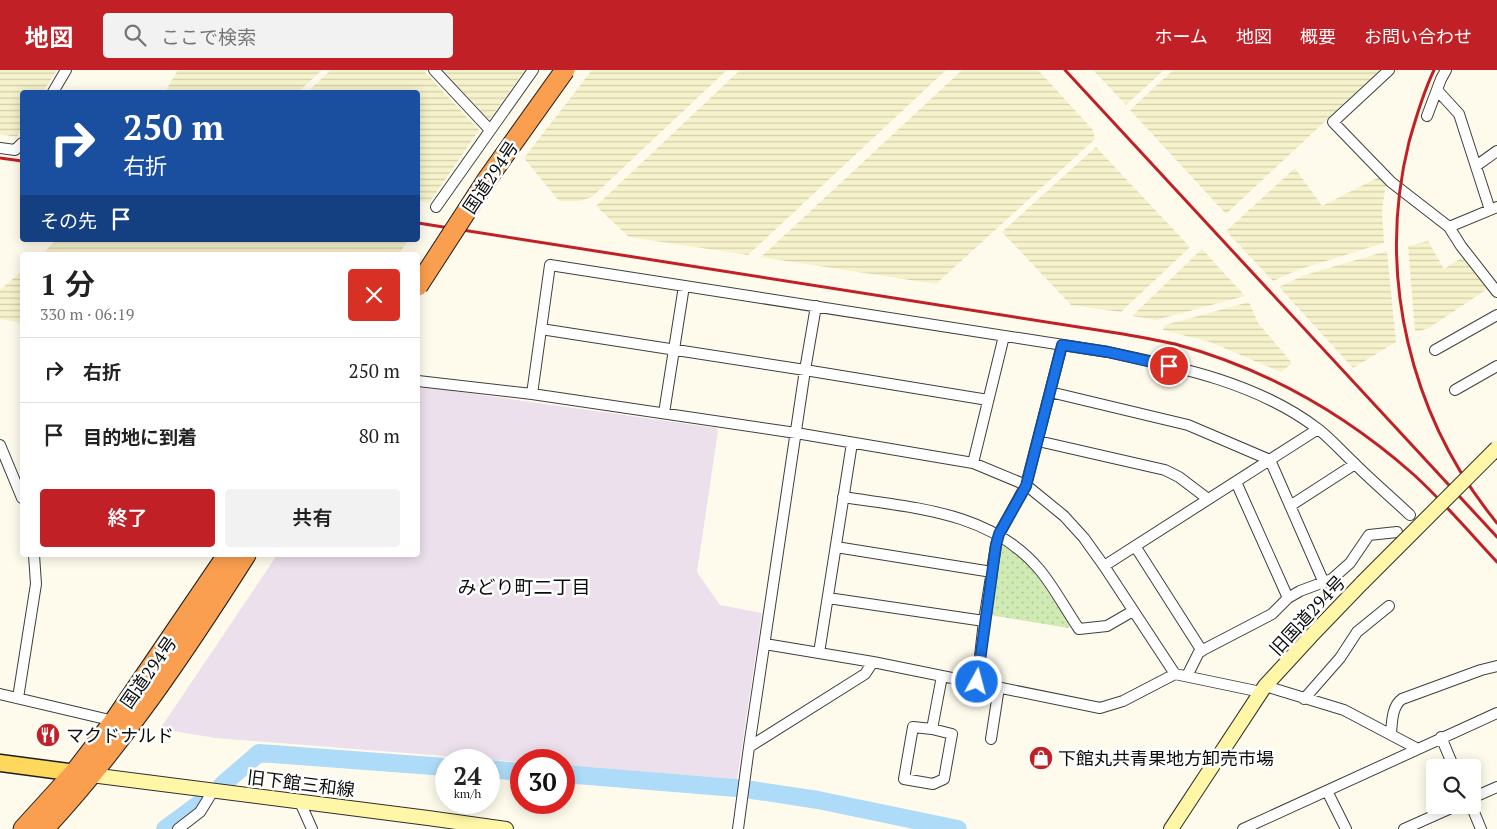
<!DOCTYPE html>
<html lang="ja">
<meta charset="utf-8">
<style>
body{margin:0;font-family:"PT Serif","Noto Sans JP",serif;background:#f2f2f2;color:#222;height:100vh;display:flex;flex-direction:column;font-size:19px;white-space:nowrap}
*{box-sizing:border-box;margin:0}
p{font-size:16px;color:#767676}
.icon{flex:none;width:28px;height:28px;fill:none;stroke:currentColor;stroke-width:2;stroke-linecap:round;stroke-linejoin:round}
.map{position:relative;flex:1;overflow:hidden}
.panel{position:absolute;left:20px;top:182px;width:400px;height:305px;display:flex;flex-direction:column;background:#fff;border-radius:5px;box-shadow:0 2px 12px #0003}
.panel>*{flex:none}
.hud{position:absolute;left:20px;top:20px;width:400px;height:152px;border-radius:5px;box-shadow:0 2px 12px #0003;background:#1a4fa0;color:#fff;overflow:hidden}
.tools{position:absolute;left:1426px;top:689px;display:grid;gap:10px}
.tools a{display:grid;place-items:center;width:55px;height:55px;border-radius:5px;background:#fff;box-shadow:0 2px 12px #0003;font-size:25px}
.speed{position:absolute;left:435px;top:679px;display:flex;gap:10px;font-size:25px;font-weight:700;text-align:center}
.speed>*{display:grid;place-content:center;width:65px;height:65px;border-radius:50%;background:#fff;box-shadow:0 2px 12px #0003;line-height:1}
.speed small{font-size:12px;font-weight:400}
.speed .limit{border:8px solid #d22;background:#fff;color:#111}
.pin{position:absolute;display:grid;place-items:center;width:42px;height:42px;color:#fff;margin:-21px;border:2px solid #fff;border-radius:50%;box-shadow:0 1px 5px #0007}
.me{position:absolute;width:55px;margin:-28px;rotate:7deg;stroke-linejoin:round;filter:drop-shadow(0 0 4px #0008)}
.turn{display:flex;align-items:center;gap:18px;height:105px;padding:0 20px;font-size:22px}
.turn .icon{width:65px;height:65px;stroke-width:2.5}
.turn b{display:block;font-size:35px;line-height:42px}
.then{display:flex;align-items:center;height:48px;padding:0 20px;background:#0003;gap:10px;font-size:19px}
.round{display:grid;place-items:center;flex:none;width:52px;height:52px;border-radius:5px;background:#f2f2f2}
.head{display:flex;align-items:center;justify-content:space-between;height:85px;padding:0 20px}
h1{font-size:30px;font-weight:600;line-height:38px}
.button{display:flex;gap:10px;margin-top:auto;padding:10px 20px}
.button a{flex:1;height:58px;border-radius:5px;background:#c12026;color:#fff;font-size:20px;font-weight:600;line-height:58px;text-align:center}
.button a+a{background:#f2f2f2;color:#222}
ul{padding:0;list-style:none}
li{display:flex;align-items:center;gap:15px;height:65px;padding:0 20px;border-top:1px solid #e0e0e0}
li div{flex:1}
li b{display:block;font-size:19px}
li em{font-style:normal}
header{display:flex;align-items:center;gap:30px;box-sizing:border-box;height:70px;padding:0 25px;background:#c12026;color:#fff}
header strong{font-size:24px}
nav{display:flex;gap:28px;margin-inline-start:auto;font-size:18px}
.search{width:350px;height:45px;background:#f2f2f2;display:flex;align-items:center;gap:12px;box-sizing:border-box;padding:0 18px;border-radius:5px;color:#767676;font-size:19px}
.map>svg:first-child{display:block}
.industrial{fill:#ebe0ec}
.farmland{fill:url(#farmland-rules)}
.grass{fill:url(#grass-dots)}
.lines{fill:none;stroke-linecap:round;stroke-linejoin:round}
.river{stroke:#aedcf8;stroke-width:18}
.street-casing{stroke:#3f3f3f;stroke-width:12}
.secondary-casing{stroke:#2e2e2e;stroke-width:16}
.primary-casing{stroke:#1d1d1d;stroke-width:19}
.highway-casing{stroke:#1d1d1d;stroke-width:21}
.street{stroke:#fff;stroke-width:10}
.secondary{stroke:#fff6a7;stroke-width:14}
.primary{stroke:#fdd85d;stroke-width:16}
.highway{stroke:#fa9e4f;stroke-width:19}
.rail{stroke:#c12026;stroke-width:3}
.secondary-bridge-casing{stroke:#2e2e2e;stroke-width:16;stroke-linecap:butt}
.highway-bridge-casing{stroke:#1d1d1d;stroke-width:21;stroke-linecap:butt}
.secondary-bridge{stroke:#fff6a7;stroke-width:14}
.highway-bridge{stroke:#fa9e4f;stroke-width:19}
.route-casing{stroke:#114b97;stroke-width:12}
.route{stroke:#1a73e8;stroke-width:9}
.labels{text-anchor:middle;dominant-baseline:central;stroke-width:5;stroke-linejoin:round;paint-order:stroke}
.street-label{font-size:18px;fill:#0c0c0c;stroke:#fff}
.poi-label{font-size:18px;fill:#0c0c0c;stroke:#fff;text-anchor:start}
.neighbourhood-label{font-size:19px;fill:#0c0c0c;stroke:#fff}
</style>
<header>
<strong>地図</strong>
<div class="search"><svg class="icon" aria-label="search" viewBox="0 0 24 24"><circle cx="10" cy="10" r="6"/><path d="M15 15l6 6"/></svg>ここで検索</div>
<nav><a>ホーム</a><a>地図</a><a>概要</a><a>お問い合わせ</a></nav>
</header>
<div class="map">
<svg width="1497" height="759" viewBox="0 0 1497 759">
<defs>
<pattern id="farmland-rules" width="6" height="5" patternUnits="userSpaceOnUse" patternTransform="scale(1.25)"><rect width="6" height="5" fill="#f6f2cb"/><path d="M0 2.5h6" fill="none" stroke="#d2cead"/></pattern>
<pattern id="grass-dots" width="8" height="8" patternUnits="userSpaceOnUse" patternTransform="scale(1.25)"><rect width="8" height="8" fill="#d0eab4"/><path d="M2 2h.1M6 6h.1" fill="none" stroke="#b1c89a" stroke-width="1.8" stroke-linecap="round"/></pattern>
</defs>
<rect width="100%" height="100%" fill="#fffbec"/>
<!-- industrial -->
<path class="industrial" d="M 418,316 L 716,358 L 718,361 L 697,502 L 720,535 L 762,543 L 737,709 L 564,695 L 564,690 L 521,690 L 521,692 L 216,668 L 160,659 L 277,485 L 418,485 Z"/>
<!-- farmland -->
<path class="farmland" d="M 0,0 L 57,0 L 43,22 L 22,22 L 22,57 L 17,67 L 0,64 Z
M 178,0 L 322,0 L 298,22 L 165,22 Z
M 331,0 L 423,0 L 479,60 L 429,133 L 418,131 L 418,22 L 307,22 Z
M 443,0 L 525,0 L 489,50 Z
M 592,0 L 727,0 L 592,127 L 580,131 L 559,131 L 524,88 Z
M 740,0 L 946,0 L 748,185 L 629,167 L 596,136 Z
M 962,0 L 1038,0 L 1093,60 L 1095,69 L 936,214 L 761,187 Z
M 1093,0 L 1164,0 L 1126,35 Z
M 1173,0 L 1380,0 L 1226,144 L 1130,40 Z
M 1096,77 L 1190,177 L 1121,242 L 1071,235 L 1002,162 Z
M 1295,98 L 1322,136 L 1379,107 L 1386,114 L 1382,140 L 1384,173 L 1300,199 L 1273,211 L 1226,161 Z
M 56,170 L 394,170 L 407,172 L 398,185 L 41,185 Z
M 1428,171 L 1444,199 L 1463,187 L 1490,217 L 1429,258 L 1415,262 L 1408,176 Z
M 1202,179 L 1245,226 L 1156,250 L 1132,246 Z
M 1387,181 L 1396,272 L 1353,298 L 1279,217 L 1305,205 Z
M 22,201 L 22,253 L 0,249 L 0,220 Z
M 1249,232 L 1258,253 L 1292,293 L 1281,302 L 1210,272 L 1163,260 L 1165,255 Z"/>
<!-- grass -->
<path class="grass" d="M 1004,474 L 1006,474 L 1031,497 L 1070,554 L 1068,558 L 990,545 L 1000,476 Z"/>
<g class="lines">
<!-- river -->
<path class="river" d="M 489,699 L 521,702
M 564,704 L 736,718
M 222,715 L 259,683 L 446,697
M 752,720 L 818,730 L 958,759
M 165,759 L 199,734"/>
<!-- street casing -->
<g class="street-casing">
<path id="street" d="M 434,0 L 490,60
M 1389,0 L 1333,52 L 1391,112 L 1449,157 L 1461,176 L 1497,222
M 1437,20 L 1459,44 L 1490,140
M 53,22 L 66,0
M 1427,46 L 1441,9 L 1446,0
M 0,78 L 15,80 L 22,73
M 1476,96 L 1497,81
M 436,137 L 533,0
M 1449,157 L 1497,137
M 541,259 L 805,300 L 988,330
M 1435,280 L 1497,245
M 418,311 L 532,324 L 796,363 L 973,393 L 1026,415 L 1064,446 L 1084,468 L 1104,496 L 1175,604
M 1455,320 L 1497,296
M 1050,322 L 1188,355 L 1270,390 L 1324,513
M 532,324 L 550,195 L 1108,282 C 1180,297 1258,313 1318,359 C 1331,369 1342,382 1354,393 C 1372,411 1391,427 1410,445
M 664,343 L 684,216
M 1038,371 L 1165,400 L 1179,407 L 1208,429
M 0,375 L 22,428
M 973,393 L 1004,266
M 1236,412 L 1288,528
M 843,427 C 913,438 990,441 1039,499 C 1054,517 1066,540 1079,559 L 1107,556 L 1133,541
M 1290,436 L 1355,394
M 1135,476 L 1202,581
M 836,477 L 992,502
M 1104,496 L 1318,359
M 828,528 L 984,551 L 996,475 L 999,464 L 1026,415 L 1062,275
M 765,574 L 873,592 L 1100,638 L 1123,631 L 1175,604 L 1261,622
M 819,583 L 852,373
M 1187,606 L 1199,582 L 1272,544 L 1288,528 L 1300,521 L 1332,509 L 1350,493 L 1369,465 L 1397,462
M 977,612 L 984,551
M 1265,616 L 1344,640 L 1416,678
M 0,624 L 114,651
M 18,628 L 36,514 L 34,485
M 1304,629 L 1340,588 L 1357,562 L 1389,536
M 932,659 L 913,657 L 904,709 L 933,714 L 944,709 L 952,664 L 932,659 L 942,606
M 1391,664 C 1392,652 1392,636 1402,629 L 1481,600 L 1497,596
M 1441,667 L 1454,698
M 991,669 L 999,617
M 749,677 L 865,604 L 873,592
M 1327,721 L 1346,759
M 1472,728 L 1497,717
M 300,732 L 312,759
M 1471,735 L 1481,759
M 178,759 L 200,742 L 213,721
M 738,759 L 749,677 L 805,300 L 816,236
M 1243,759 L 1497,643
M 1404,759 L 1458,735"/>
</g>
<!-- secondary casing -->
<g class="secondary-casing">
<path id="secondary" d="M 91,705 L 428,748 L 506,759
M 1171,759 L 1265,616 L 1311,566 L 1362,513"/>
</g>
<!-- primary casing -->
<g class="primary-casing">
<path id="primary" d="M 0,693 L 84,704"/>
</g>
<!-- highway casing -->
<g class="highway-casing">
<path id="highway" d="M 23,759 L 74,703 L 114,651 L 227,485
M 44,759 C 122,675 185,581 246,485"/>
</g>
<!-- street -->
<use href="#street" class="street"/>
<!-- secondary -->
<use href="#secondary" class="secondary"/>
<!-- primary -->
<use href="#primary" class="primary"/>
<!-- highway -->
<use href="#highway" class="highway"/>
<!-- rail -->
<path class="rail" d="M 1065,0 L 1497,467
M 1434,0 C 1423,23 1416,47 1409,72 C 1376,205 1410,347 1497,453
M 0,88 L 22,91
M 418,153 L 1123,264 C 1140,267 1158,270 1175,274 C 1264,298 1345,344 1413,404 C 1443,431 1470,463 1497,492"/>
<!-- secondary-bridge casing -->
<g class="secondary-bridge-casing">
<path id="secondary-bridge" d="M 1362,513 L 1497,378"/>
</g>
<!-- highway-bridge casing -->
<g class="highway-bridge-casing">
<path id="highway-bridge" d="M 418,216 L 488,108 L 565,0"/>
</g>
<!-- secondary-bridge -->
<use href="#secondary-bridge" class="secondary-bridge"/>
<!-- highway-bridge -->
<use href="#highway-bridge" class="highway-bridge"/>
</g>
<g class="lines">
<!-- route casing -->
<g class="route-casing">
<path id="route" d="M 977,612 L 996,475 L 999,464 L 1026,416 L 1062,275 L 1108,282 L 1169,296"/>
</g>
<!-- route -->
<use href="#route" class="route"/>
</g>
<!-- icons -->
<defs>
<g id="restaurant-disc" transform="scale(1.25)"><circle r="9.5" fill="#c12026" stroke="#fff"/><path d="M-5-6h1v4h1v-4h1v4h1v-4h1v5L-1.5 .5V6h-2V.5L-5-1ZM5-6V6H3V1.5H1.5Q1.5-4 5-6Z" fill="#fff"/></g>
<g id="shop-disc" transform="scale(1.25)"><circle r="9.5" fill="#c12026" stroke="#fff"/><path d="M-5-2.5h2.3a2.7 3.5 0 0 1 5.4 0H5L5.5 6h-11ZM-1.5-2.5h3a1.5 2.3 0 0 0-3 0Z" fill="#fff"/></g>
</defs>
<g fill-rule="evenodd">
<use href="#restaurant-disc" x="48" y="665"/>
<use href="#shop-disc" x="1041" y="688"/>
</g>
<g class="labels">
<!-- street labels -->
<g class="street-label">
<text transform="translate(490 107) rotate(-56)">国道294号</text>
<text transform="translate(1307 545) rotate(-47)">旧国道294号</text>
<text transform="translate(148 602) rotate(-55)">国道294号</text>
<text transform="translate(301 713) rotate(7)">旧下館三和線</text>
</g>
<!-- poi labels -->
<g class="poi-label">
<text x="66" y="665">マクドナルド</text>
<text x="1058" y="688">下館丸共青果地方卸売市場</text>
</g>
<!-- neighbourhood labels -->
<g class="neighbourhood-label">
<text x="524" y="516">みどり町二丁目</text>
</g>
</g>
</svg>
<div class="tools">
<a><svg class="icon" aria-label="search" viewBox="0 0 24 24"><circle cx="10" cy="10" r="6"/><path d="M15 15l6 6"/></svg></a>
</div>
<div class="speed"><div>24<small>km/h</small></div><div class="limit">30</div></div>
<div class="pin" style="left:1169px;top:296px;background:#d93025"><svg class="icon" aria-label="arrive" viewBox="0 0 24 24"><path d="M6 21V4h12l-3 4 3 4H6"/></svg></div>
<svg class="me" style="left:977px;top:612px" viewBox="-20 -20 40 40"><circle r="17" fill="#1a73e8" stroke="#fff" stroke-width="3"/><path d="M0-11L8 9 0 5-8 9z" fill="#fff"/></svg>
<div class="hud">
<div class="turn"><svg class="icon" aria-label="right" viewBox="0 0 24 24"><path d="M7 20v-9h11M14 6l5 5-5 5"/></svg><div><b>250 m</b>右折</div></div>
<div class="then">その先<svg class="icon" aria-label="arrive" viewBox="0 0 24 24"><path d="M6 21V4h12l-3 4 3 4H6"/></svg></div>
</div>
<section class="panel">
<div class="head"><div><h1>1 分</h1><p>330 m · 06:19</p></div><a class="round" style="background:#d93025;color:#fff"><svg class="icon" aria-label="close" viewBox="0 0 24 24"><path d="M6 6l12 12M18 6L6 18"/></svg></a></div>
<ul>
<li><svg class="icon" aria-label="right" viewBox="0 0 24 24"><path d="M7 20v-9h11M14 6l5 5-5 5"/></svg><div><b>右折</b></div><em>250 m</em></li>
<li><svg class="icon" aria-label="arrive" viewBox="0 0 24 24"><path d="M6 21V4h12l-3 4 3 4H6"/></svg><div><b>目的地に到着</b></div><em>80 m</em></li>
</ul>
<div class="button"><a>終了</a><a>共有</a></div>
</section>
</div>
